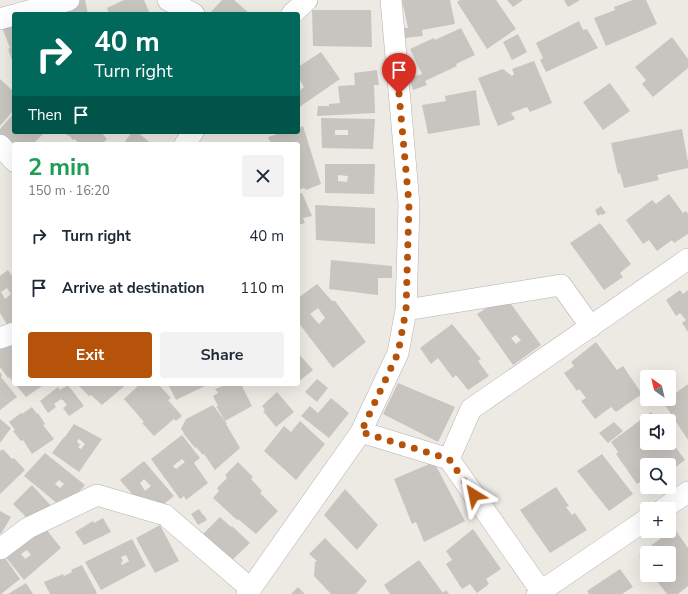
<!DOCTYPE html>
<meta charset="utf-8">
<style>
body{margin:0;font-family:"Nunito Sans",sans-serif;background:#f2f2f3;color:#1f2937;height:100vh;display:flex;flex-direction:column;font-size:15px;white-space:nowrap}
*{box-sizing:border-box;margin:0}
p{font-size:13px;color:#747a83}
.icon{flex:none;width:22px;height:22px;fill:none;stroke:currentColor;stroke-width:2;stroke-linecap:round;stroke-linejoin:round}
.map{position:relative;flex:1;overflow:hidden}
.side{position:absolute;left:12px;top:142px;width:288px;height:244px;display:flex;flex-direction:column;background:#fff;border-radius:4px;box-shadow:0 4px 16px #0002}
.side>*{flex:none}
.banner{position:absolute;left:12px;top:12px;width:288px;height:122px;border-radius:4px;box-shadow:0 4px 16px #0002;background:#00695c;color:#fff;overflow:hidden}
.needle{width:26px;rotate:326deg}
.controls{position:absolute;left:640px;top:370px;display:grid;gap:8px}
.controls a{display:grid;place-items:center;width:36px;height:36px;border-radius:4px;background:#fff;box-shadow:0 4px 16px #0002;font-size:20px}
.pin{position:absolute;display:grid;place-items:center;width:34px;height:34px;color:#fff;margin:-41px -17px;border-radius:50% 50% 50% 0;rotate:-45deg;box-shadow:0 0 4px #0007}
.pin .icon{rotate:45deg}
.me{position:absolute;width:44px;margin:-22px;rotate:325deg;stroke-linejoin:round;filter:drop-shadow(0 0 3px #0008)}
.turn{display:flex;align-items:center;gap:14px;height:84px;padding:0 16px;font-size:18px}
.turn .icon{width:52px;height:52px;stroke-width:2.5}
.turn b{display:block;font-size:28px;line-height:34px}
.then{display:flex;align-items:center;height:38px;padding:0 16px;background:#0003;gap:8px;font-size:15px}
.round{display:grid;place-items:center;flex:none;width:42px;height:42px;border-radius:4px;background:#f2f2f3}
.summary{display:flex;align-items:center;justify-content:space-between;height:68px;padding:0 16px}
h1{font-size:24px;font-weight:700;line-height:30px;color:#1e9e55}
.cta{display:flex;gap:8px;margin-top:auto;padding:8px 16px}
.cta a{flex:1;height:46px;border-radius:4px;background:#b45309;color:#fff;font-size:16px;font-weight:700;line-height:46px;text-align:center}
.cta a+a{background:#f2f2f3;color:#1f2937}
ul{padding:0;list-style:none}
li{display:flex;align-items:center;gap:12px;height:52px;padding:0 16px}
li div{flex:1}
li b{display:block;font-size:15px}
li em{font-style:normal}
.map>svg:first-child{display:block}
.building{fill:#c8c5c0;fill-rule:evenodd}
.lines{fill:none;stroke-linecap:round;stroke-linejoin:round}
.street-casing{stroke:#b0b3b7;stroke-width:22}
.street{stroke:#fff;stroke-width:21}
.route{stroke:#b45309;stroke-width:7;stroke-dasharray:0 12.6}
</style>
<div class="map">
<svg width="688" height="594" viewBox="0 0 688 594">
<rect width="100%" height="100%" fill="#eceae3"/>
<!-- building -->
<path class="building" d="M 81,0 L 85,0 L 88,14 L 52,14 L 50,8 Z
M 124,0 L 144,0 L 150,14 L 109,14 L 107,8 Z
M 222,0 L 234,0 L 250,14 L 231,14 L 230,13 L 229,14 L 209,14 Z
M 402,0 L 450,0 L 455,24 L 422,30 L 423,36 L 404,38 L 402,28 L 408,28 Z
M 460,0 L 496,0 L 516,29 L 487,49 L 457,2 Z
M 507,0 L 523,0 L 513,7 Z
M 564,0 L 580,0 L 568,7 Z
M 633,0 L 646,0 L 657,24 L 606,46 L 594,18 L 615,10 L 614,7 Z
M 312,10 L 371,10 L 372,47 L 313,46 Z
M 14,21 L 14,66 L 8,49 L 10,48 L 1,25 Z
M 579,21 L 583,30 L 587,29 L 598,48 L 546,72 L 540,60 L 543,58 L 536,43 Z
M 461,28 L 475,55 L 456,64 L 457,66 L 425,81 L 427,85 L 413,90 L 409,78 L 422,74 L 410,49 L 434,38 L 435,40 Z
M 518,34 L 527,52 L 512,60 L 503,42 Z
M 672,37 L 688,59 L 688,68 L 653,97 L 642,84 L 646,80 L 635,67 Z
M 321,52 L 340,79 L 298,108 L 298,92 L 304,87 L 298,77 L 298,67 Z
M 534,61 L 552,103 L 530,112 L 527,107 L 511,113 L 515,119 L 498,126 L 478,78 L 503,69 L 512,76 L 514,74 L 512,69 Z
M 377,70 L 379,85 L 374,85 L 375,113 L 317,116 L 318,106 L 329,106 L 329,104 L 340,103 L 338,86 L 355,85 L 354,73 Z
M 0,79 L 14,92 L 14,110 L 0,126 Z
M 610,83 L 630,111 L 603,130 L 583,102 Z
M 476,90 L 480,125 L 428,134 L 422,105 L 446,101 L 445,96 Z
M 14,113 L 14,132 L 45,132 L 33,144 L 14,144 L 14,155 L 0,141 L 0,129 Z
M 321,118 L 375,119 L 373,149 L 322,148 ZM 335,130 L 348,130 L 348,135 L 335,135 Z
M 303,126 L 321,184 L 306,190 L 304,188 L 298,190 L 298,144 L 271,144 L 268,137 L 284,132 L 298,132 L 298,128 Z
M 682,129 L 688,162 L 688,168 L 657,175 L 659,180 L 624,188 L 620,173 L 618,174 L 611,143 Z
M 64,132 L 101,132 L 107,139 L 102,144 L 79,144 L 75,139 L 73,140 L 69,135 L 68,136 Z
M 132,132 L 137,132 L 152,144 L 123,144 Z
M 325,164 L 375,164 L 374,194 L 325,193 ZM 338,175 L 348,176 L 347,182 L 338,181 Z
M 302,193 L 312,216 L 303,218 L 305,223 L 298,225 L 298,194 Z
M 669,194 L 683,213 L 686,211 L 688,214 L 688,234 L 674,243 L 672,240 L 657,251 L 649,240 L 643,244 L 626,220 L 652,200 L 656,204 Z
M 315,205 L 375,208 L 375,244 L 316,240 Z
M 601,206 L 606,213 L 602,215 L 601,214 L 598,216 L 595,210 Z
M 600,223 L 631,264 L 620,273 L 623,277 L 604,290 L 570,243 Z
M 331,260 L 392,266 L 392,278 L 378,278 L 378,295 L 329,289 Z
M 8,270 L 14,279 L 14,334 L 10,329 L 0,313 L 0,276 ZM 7,288 L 11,294 L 5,299 L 1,292 Z
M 317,284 L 332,301 L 335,301 L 366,342 L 333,368 L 298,322 L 298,298 ZM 318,308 L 325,318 L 319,324 L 310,314 Z
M 680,290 L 683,294 L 688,290 L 688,332 L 682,323 L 686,320 L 680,313 L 676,316 L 666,300 Z
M 505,296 L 541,345 L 513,365 L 477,314 ZM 516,335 L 521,340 L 516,344 L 511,338 Z
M 452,324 L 481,359 L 478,361 L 489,376 L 468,390 L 456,375 L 453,378 L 438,358 L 431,364 L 420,348 Z
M 14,339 L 14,360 L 12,362 L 14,364 L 14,383 L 9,377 L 8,378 L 0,367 L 0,348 Z
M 596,342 L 617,370 L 623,366 L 642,394 L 616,412 L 611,407 L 595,419 L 581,401 L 586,398 L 579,389 L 577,391 L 564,373 L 574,366 L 571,362 Z
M 298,353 L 313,370 L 298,382 Z
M 0,372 L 2,375 L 1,377 L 17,397 L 0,410 Z
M 317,379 L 328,388 L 317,402 L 305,392 Z
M 398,383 L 455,407 L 438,442 L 383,414 Z
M 15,384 L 45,384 L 26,397 Z
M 77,384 L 127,384 L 102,405 L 91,395 L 89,396 Z
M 140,384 L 158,384 L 171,398 L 168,400 L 182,416 L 176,421 L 174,419 L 154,436 L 142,423 L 144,422 L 124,399 Z
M 168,384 L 209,384 L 176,400 Z
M 228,384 L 241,384 L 252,406 L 225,421 L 216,406 L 218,406 L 213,396 L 218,393 L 215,389 Z
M 688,384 L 688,440 L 663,402 L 667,399 L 669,399 L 669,398 Z
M 68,385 L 84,406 L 69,416 L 63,408 L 67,405 L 63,400 L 62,400 L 61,399 L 54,404 L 56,407 L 48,413 L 40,401 L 58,387 L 60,390 Z
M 277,392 L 294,412 L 276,427 L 263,411 L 265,410 L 262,406 Z
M 331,398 L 349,413 L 329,438 L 301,416 L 310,406 L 318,413 Z
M 213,405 L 227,424 L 226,424 L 240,448 L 215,470 L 204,454 L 203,455 L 196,447 L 195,448 L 183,433 L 184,433 L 181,429 L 186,419 Z
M 32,407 L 37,414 L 38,413 L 45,424 L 43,425 L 54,439 L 32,454 L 23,440 L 21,441 L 13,431 L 15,430 L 9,422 L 21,413 L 22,414 Z
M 651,412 L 657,421 L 647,421 L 647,443 L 669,443 L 669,438 L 685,460 L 669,472 L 669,465 L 647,465 L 647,478 L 637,484 L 616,454 L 618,452 L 611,442 Z
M 0,419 L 11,428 L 0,443 Z
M 300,421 L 325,444 L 296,480 L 264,451 L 284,426 L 291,432 Z
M 614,422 L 623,431 L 608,443 L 599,433 Z
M 74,424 L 102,439 L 79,472 L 52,453 L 64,437 L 65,437 ZM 79,439 L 85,444 L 81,449 L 78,447 L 80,445 L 77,441 Z
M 182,435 L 200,458 L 194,463 L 208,483 L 186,500 L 184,496 L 180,499 L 151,459 ZM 182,459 L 185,462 L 176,469 L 173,466 Z
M 3,449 L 12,459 L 14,458 L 25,470 L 0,494 L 0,450 L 1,451 Z
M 45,453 L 85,485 L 64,509 L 24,476 ZM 59,480 L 64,484 L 60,488 L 55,484 Z
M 602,454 L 633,494 L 609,511 L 577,471 Z
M 144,461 L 174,496 L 150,515 L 120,480 ZM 144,479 L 151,486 L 145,491 L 140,483 Z
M 238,462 L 253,477 L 251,479 L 262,491 L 260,493 L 278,511 L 256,534 L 238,519 L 237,520 L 213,498 L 219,491 L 217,488 L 227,478 L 225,475 Z
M 434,462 L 465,521 L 424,542 L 416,522 L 412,524 L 394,479 Z
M 32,485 L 52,507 L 34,525 L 13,504 Z
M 556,487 L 569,506 L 566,507 L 572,515 L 575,513 L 587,530 L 550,553 L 520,510 Z
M 345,489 L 378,525 L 357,550 L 324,515 Z
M 199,509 L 203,515 L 204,515 L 207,520 L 198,525 L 191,514 Z
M 0,511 L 11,517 L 1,534 L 0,533 Z
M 220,517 L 231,527 L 232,526 L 250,543 L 227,565 L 199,538 Z
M 103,518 L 111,532 L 84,545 L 75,532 L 93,521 L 94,523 Z
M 42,524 L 61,548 L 24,580 L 4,555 ZM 27,550 L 31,555 L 25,559 L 21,554 Z
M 160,525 L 179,561 L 155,573 L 136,538 Z
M 674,528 L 688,548 L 688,586 L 678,594 L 667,594 L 652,575 L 669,575 L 669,553 L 647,553 L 647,568 L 645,565 L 647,564 L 639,555 Z
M 473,529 L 501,569 L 486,579 L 489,584 L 477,593 L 470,584 L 462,589 L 446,564 L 452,560 L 446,551 Z
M 325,538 L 367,581 L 356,594 L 331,594 L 314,576 L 315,562 L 317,561 L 309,554 Z
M 132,539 L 146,566 L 101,590 L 85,562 ZM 126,555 L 129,561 L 122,565 L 121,563 L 123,561 L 121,557 Z
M 0,551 L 20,579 L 1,594 L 0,594 Z
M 419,560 L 443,593 L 446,590 L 449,594 L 390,594 L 384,585 Z
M 82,565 L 97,593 L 95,594 L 50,594 L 44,582 L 63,574 L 64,576 L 72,572 L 71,570 Z
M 620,569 L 633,587 L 622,594 L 589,594 L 587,591 Z
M 26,583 L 33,594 L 8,594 Z
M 298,587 L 305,594 L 291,594 Z"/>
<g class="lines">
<!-- street casing -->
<g class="street-casing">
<path id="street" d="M 168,0 L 194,14
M 18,14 L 69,0
M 292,14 L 307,0
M 0,19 L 14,15
M 185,144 L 193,132
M 0,145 L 14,161
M 406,310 L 561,285 L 591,327
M 0,338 L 14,333
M 361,432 L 449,459
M 663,509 L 688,492
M 0,549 L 28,528 L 97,495 L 165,515 L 251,589
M 247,594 L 361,432 L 398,353 L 406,310 L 409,204 L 391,0
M 537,594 L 647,519
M 543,594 L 449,459 L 471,409 L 688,259"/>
</g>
<!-- street -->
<use href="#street" class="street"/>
</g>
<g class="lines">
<!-- route -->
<path class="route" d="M 399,94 L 409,204 L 406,310 L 398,353 L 361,432 L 449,459 L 474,495"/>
</g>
</svg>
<div class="controls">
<a><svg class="needle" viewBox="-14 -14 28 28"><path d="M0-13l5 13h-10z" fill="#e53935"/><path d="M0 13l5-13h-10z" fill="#747a83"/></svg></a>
<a><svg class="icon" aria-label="sound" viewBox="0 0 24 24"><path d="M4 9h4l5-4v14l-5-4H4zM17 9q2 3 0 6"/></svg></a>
<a><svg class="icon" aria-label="search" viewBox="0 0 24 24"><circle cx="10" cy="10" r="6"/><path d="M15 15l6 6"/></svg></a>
<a>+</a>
<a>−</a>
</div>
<div class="pin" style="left:399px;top:94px;background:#d93025"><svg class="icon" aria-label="arrive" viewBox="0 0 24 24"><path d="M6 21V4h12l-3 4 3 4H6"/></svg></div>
<svg class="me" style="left:474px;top:495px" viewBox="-20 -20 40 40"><path d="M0-17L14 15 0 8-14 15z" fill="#b45309" stroke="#fff" stroke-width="4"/></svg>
<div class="banner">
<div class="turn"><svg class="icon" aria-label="right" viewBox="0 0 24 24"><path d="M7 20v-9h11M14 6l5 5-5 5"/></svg><div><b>40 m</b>Turn right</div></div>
<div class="then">Then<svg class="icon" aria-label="arrive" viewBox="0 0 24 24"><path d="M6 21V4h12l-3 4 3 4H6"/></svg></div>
</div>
<section class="side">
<div class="summary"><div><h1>2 min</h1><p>150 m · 16:20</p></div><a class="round"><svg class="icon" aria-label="close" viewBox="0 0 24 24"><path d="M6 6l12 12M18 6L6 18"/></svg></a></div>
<ul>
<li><svg class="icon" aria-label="right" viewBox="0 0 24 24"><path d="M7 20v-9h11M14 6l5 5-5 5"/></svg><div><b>Turn right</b></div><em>40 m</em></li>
<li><svg class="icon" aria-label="arrive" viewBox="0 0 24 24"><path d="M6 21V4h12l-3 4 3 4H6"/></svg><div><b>Arrive at destination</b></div><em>110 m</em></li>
</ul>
<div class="cta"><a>Exit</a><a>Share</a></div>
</section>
</div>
